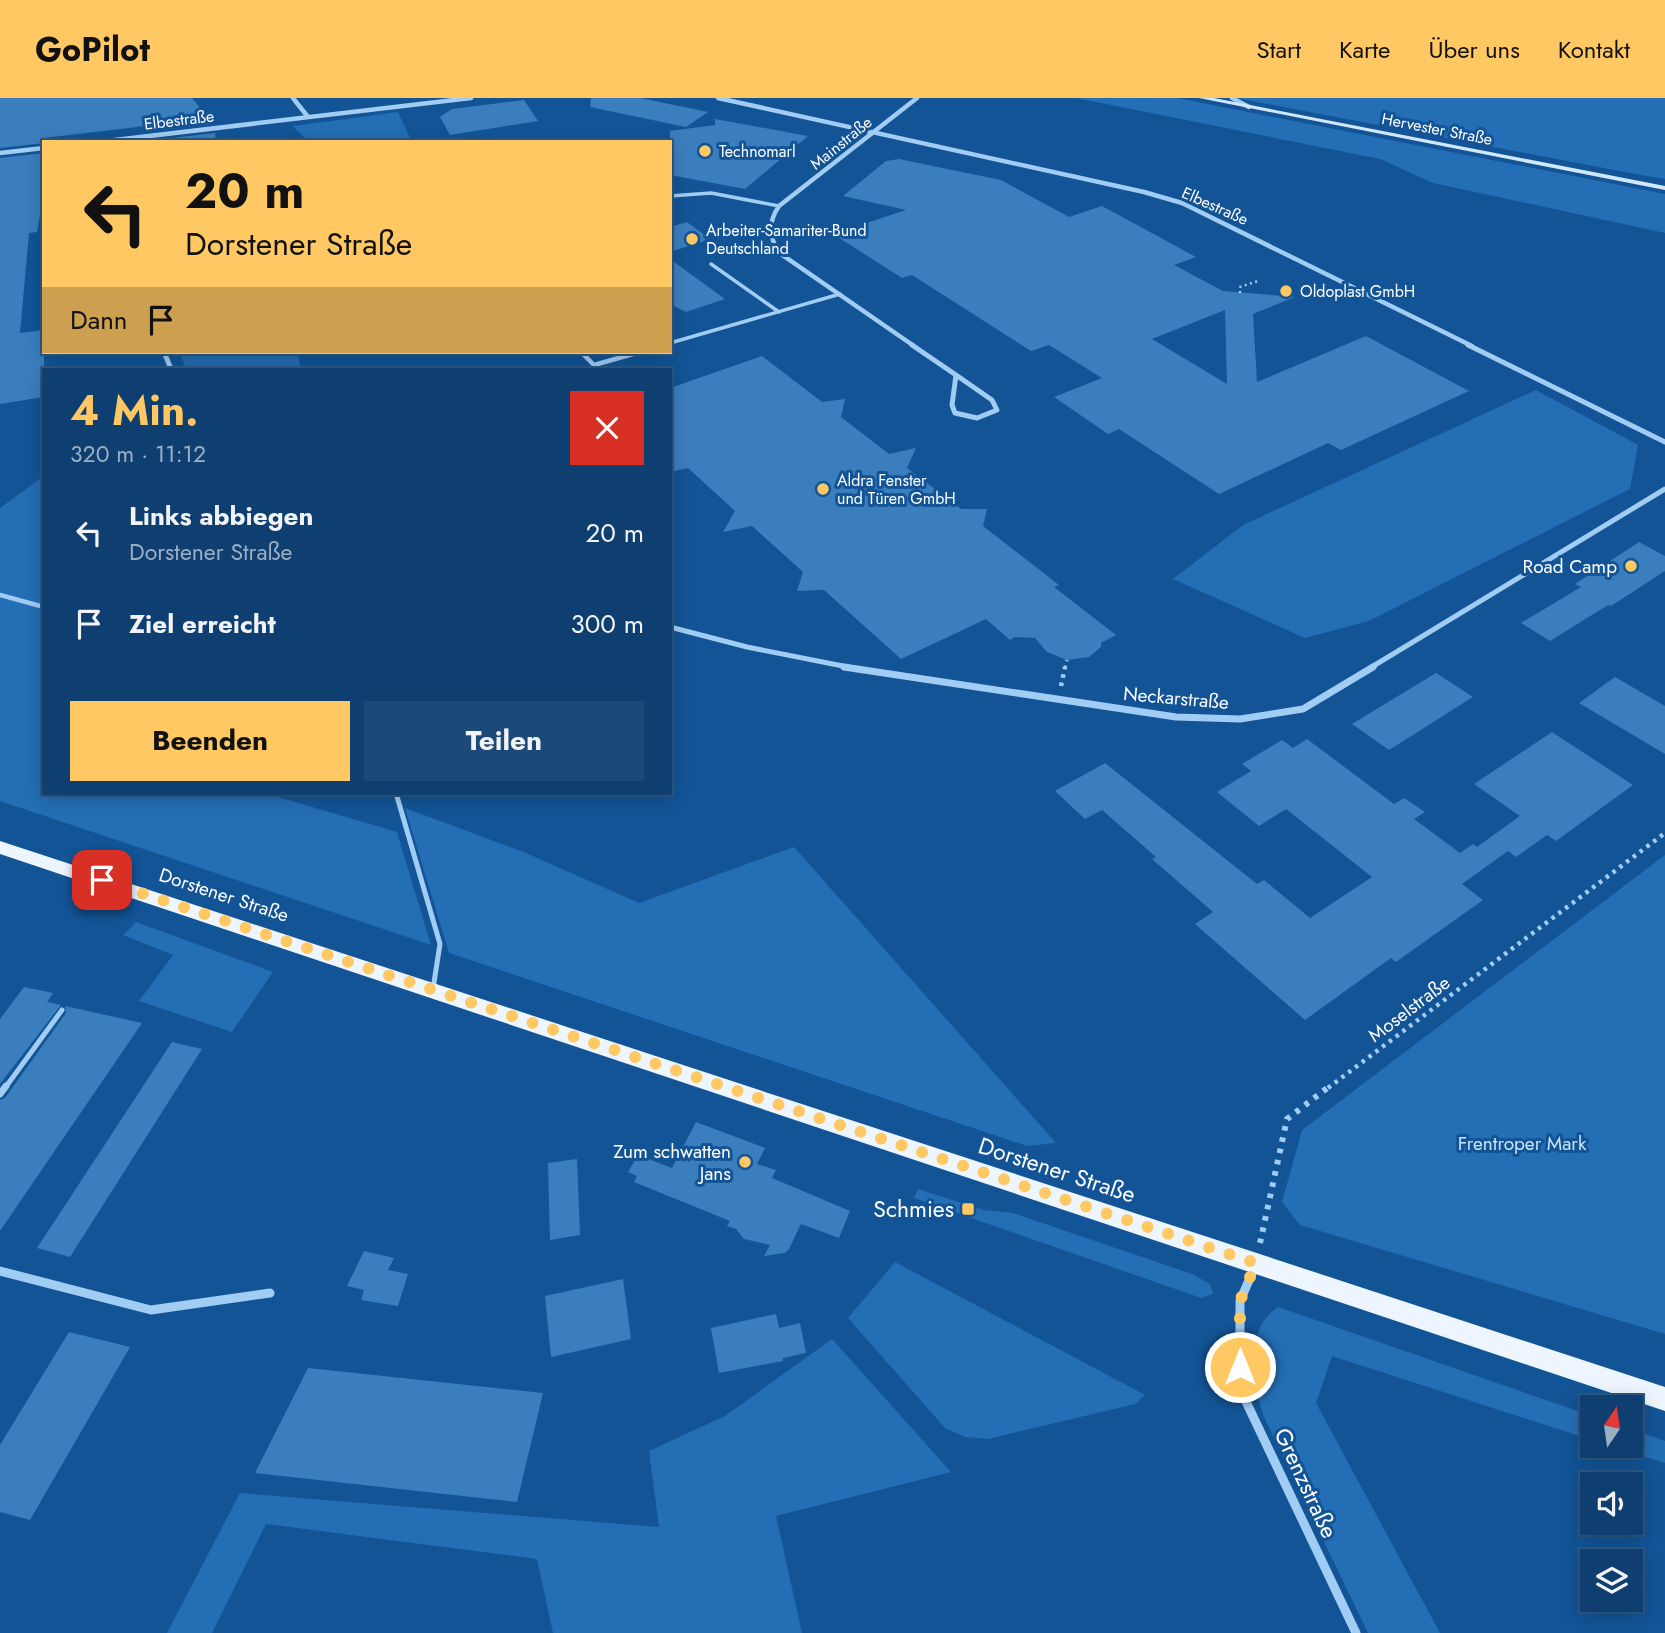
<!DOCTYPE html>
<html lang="de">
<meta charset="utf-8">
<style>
body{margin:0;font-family:Jost,sans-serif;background:#1c4a78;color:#f1f3f6;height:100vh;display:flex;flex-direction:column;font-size:26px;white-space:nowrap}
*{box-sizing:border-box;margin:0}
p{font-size:23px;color:#9bafc3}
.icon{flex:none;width:38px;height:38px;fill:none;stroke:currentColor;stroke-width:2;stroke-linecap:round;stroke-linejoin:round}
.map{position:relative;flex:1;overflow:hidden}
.panel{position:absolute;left:42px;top:270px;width:630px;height:427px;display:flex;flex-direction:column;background:#0e3f70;border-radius:0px;box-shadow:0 4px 18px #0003,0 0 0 2px #2e5883}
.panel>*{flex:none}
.top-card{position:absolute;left:42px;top:42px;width:630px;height:214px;border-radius:0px;box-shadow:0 4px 18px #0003,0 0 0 2px #2e5883;background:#ffc863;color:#111;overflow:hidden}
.needle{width:46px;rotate:13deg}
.buttons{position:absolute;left:1580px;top:1297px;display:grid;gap:14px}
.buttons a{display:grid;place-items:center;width:63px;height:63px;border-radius:0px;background:#0e3f70;box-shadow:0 4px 18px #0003,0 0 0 2px #2e5883;font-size:35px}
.pin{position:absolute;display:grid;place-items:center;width:60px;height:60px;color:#fff;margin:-30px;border-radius:14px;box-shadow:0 4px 10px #0006}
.me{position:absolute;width:77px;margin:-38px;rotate:0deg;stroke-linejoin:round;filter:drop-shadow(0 0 5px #0008)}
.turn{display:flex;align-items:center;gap:24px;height:147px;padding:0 28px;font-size:32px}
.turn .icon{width:91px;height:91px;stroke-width:2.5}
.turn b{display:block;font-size:49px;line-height:60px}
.then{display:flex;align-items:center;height:66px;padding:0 28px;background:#0003;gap:14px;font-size:26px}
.round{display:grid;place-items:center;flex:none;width:74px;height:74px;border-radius:0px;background:#1c4a78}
.headline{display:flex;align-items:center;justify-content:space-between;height:119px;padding:0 28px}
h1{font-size:42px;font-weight:700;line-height:52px;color:#ffc863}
.primary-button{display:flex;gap:14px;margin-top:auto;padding:14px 28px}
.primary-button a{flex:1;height:80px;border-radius:0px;background:#ffc863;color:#111;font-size:28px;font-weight:700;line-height:80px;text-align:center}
.primary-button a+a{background:#1c4a78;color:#f1f3f6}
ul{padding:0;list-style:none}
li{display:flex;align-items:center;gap:21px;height:91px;padding:0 28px}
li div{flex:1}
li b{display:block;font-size:26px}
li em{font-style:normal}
header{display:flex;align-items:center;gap:42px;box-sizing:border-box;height:98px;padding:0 35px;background:#ffc863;color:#111}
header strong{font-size:33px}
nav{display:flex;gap:38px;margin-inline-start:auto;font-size:24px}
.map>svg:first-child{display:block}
.green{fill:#246eb5}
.building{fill:#3b7ebe;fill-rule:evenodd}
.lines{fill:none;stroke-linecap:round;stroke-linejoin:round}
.path-far3{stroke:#a1ccf3;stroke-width:2.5;stroke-dasharray:2 3.5;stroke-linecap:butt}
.path-far2{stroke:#a1ccf3;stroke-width:3.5;stroke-dasharray:2.5 4.5;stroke-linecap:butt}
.path-far1{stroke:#a1ccf3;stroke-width:4.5;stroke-dasharray:3.5 5;stroke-linecap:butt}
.path{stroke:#a1ccf3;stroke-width:6;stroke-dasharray:4.5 7;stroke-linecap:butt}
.lane-far3{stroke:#a1ccf3;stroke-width:3.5}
.lane-far2{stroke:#a1ccf3;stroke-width:4.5}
.lane-far1{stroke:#a1ccf3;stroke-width:5}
.lane{stroke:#a1ccf3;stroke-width:7}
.street-far3{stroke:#a1ccf3;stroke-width:4.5}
.street-far2{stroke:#a1ccf3;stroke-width:5}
.street-far1{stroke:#a1ccf3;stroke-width:7}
.street{stroke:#a1ccf3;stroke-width:9}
.secondary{fill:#d1e7fd;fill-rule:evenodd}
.primary{fill:#edf5ff;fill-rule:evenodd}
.route{stroke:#ffc863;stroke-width:12;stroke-dasharray:0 21.6}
.poi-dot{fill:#ffc863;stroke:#125496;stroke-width:2.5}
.labels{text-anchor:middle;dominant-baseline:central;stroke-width:6;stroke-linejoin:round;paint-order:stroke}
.far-street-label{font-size:16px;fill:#fff;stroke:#125496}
.far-poi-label{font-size:16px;fill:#fff;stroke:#125496;text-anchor:start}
.poi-label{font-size:19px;fill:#fff;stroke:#125496;text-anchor:end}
.street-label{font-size:19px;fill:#fff;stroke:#125496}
.park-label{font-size:19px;fill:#c9e4fd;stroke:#125496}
.near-street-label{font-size:23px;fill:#fff;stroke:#125496}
.near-poi-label{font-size:23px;fill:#fff;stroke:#125496;text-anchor:end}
</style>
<header>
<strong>GoPilot</strong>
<nav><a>Start</a><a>Karte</a><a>Über uns</a><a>Kontakt</a></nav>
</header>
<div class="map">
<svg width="1665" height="1535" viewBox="0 0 1665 1535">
<rect width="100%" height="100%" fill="#125496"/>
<!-- green -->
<path class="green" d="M 1076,0 L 1177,0 L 1665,96 L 1665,135 L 1433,85 L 1380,61 Z
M 1236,0 L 1665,0 L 1665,81 L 1646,78 Z
M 398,14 L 412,44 L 309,44 L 293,28 Z
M 180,254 L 297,254 L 301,271 L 186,271 Z
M 1536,292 L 1638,347 L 1630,391 L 1369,523 L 1305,540 L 1173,481 L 1243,427 Z
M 41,380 L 44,380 L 44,695 L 265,695 L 397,734 L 431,847 L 0,703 L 0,410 Z
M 405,710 L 521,753 L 639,805 L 794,749 L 1056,1045 L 1027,1048 L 449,855 Z
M 1665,757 L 1665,1236 L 1300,1127 L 1282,1104 L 1302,1032 Z
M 136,824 L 273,874 L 232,934 L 139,903 L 173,857 L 123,837 Z
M 918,1091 L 984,1112 L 1013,1115 L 1192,1176 L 1210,1186 L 1213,1196 L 1201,1200 L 914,1100 Z
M 895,1164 L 1145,1297 L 1135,1306 L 988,1341 L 965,1339 L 945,1330 L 848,1220 Z
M 1278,1209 L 1592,1318 L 1592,1342 L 1332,1258 L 1316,1305 L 1440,1535 L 1368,1535 L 1264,1319 C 1252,1286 1243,1231 1278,1209 Z
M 832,1241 L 951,1374 L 776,1418 L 802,1535 L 553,1535 L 537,1461 L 266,1426 L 212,1535 L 167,1535 L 240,1395 L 659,1429 L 649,1353 L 725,1318 Z
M 1631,1331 L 1665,1343 L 1665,1365 L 1610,1348 L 1631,1348 Z"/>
<!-- building -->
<path class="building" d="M 0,0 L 192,0 L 213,26 L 154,33 L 154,27 L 44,40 L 44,45 L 0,50 Z
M 591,0 L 640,0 L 708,14 L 686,29 L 590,9 Z
M 524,2 L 538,23 L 450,37 L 440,19 L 452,11 Z
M 715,21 L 808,38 L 745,91 L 670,77 L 670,33 L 715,27 Z
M 215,35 L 216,44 L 154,44 L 154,42 Z
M 44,55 L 44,95 L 37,134 L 29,135 L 20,235 L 44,232 L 44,299 L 0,306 L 0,60 Z
M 899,61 L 1001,82 L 1069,119 L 1102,108 L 1196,159 L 1174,167 L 1223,193 L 1295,199 L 1253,216 L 1257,284 L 1366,238 L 1469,293 L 1341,352 L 1328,345 L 1219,396 L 1119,331 L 1108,336 L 1054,299 L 1102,280 L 1049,247 L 1031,253 L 912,177 L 902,180 L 833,136 L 906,112 L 843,98 L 886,63 ZM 1225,212 L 1227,286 L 1152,241 Z
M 687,124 L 710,141 L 670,154 L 670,129 Z
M 670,161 L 725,201 L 686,214 L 670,206 Z
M 762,258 L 822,304 L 845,301 L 841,319 L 889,356 L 916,350 L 907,370 L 961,411 L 987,411 L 983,428 L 1059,487 L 1054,489 L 1116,537 L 1101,545 L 1101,549 L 1089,559 L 1067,562 L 1047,554 L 1035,540 L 1015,539 L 1010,542 L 986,521 L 901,561 L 824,492 L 797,493 L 803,474 L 752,428 L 723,434 L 735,413 L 688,370 L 670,374 L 670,290 Z
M 1639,444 L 1665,458 L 1665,473 L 1611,508 L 1608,507 L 1550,543 L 1521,525 L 1581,489 L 1575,486 Z
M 1436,575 L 1473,599 L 1389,652 L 1352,626 Z
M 1615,579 L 1665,608 L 1665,656 L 1579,605 Z
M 1552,634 L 1633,687 L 1556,743 L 1547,737 L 1516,759 L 1508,753 L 1462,786 L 1483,802 L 1396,864 L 1391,860 L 1305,922 L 1195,826 L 1213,814 L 1152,761 L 1156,759 L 1102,712 L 1085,721 L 1055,693 L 1105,665 L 1257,786 L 1264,782 L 1310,820 L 1372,779 L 1286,711 L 1259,728 L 1217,694 L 1251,673 L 1242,666 L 1282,642 L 1293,650 L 1307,641 L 1394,706 L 1404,700 L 1425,714 L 1414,721 L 1460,755 L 1473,746 L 1477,749 L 1520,718 L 1474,686 Z
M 24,889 L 53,895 L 47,904 L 61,907 L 0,986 L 0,921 Z
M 65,908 L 142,925 L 0,1133 L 0,1002 L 5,1000 L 66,915 Z
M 172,944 L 202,951 L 70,1159 L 37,1150 Z
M 696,1024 L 765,1050 L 757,1066 L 776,1072 L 772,1080 L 850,1113 L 839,1140 L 801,1126 L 789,1151 L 785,1155 L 764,1158 L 770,1147 L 744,1141 L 736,1131 L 727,1128 L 730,1123 L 634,1084 L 637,1078 L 628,1074 L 638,1057 L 672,1070 Z
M 577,1061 L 580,1137 L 550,1142 L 548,1065 Z
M 364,1153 L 394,1160 L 388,1172 L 408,1176 L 398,1208 L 361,1202 L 364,1192 L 347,1188 Z
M 623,1181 L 631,1241 L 551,1259 L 545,1198 Z
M 776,1216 L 779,1230 L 800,1225 L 806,1255 L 783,1260 L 783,1263 L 719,1275 L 711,1230 Z
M 69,1234 L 130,1249 L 30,1422 L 0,1414 L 0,1347 Z
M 308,1270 L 543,1295 L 517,1404 L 255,1375 Z"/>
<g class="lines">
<!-- path-far3 -->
<path class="path-far3" d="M 1240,195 L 1240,189 L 1258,183"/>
<!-- path-far2 -->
<path class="path-far2" d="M 1065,570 L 1067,562"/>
<!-- path-far1 -->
<path class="path-far1" d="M 1061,588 L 1065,569
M 1328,990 L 1665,735"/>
<!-- path -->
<path class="path" d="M 1260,1145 L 1287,1021 L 1330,988"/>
<!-- lane-far3 -->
<path class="lane-far3" d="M 670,98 L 711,95 L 779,108
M 711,166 L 779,214
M 670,245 L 840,196"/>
<!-- lane-far2 -->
<path class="lane-far2" d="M 581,254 L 594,267 L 640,254
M 0,497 L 44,509"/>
<!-- lane-far1 -->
<path class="lane-far1" d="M 396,695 L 440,846 L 433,891
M 5,990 L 62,912"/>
<!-- lane -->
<path class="lane" d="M 0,996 L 6,988"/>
<!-- street-far3 -->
<path class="street-far3" d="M 293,0 L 308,19
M 718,0 L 1144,94 L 1182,105 L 1472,248
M 1232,0 L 1249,9
M 98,44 L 471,0
M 0,55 L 44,50
M 914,248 L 778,154 C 769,137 768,124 779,108 L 917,0"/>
<!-- street-far2 -->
<path class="street-far2" d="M 912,247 L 956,277
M 1468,247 L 1665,344
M 164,254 L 171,271
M 956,277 L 992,302 L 997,312 L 977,320 L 955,315 L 952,307 Z
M 670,529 L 747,549 L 853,570
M 1370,570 L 1665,391"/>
<!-- street-far1 -->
<path class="street-far1" d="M 844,569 L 1176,619 L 1240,621 L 1303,611 L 1373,569"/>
<!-- street -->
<path class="street" d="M 1256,1166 L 1240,1203 L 1240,1291 L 1356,1535
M 0,1173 L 151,1212 L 270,1195"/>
<!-- secondary -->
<path class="secondary" d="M 1199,0 L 1214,0 L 1665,88 L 1665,92 Z"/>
<!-- primary -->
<path class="primary" d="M 0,743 L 1665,1289 L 1665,1313 L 0,756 Z"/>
</g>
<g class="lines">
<!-- route -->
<path class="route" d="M 102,782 L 1256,1165 L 1240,1203 L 1240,1269"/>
</g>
<!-- markers -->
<g class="poi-dot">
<circle cx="705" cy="53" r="7"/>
<circle cx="692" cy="141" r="7"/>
<circle cx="1286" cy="193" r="7"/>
<circle cx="823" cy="391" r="7"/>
<circle cx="1631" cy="468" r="7"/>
<circle cx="745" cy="1064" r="7"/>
<rect x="961" y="1104" width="14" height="14" rx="3.5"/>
</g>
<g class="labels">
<!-- far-street labels -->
<g class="far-street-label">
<text transform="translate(179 22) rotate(-7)">Elbestraße</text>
<text transform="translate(1437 31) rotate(11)">Hervester Straße</text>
<text transform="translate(841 45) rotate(-39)">Mainstraße</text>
<text transform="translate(1215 108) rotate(24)">Elbestraße</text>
</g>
<!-- far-poi labels -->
<g class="far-poi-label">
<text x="719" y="53">Technomarl</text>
<text x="706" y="132">Arbeiter-Samariter-Bund<tspan x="706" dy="18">Deutschland</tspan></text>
<text x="1300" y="193">Oldoplast GmbH</text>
<text x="837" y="382">Aldra Fenster<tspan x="837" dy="18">und Türen GmbH</tspan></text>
</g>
<!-- poi labels -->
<g class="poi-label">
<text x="1617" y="468">Road Camp</text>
<text x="731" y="1053">Zum schwatten<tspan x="731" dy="22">Jans</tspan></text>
</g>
<!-- street labels -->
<g class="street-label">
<text transform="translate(1176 600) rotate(5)">Neckarstraße</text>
<text transform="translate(224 797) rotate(18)">Dorstener Straße</text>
<text transform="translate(1409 911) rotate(-37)">Moselstraße</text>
</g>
<!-- park labels -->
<g class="park-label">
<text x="1522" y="1045">Frentroper Mark</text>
</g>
<!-- near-street labels -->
<g class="near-street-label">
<text transform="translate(1057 1072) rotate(18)">Dorstener Straße</text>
<text transform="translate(1306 1385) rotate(65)">Grenzstraße</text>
</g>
<!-- near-poi labels -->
<g class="near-poi-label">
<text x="954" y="1111">Schmies</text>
</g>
</g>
</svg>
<div class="buttons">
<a><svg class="needle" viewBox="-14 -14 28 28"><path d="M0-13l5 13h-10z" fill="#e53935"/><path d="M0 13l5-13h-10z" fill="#9bafc3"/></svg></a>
<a><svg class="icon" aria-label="sound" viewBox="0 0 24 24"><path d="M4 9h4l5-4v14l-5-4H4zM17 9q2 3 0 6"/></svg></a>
<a><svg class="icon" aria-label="layers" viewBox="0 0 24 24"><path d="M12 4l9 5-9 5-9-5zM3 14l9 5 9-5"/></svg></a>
</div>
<div class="pin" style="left:102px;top:782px;background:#d93025"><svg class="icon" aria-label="arrive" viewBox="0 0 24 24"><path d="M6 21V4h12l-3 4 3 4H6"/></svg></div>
<svg class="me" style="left:1240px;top:1269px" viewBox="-20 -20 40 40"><circle r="17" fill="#ffc863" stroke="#fff" stroke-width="3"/><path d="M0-11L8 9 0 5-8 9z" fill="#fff"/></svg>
<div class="top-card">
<div class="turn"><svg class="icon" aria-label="left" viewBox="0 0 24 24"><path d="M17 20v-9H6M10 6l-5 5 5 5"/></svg><div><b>20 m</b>Dorstener Straße</div></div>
<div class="then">Dann<svg class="icon" aria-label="arrive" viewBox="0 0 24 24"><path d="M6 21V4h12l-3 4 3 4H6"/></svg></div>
</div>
<section class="panel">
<div class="headline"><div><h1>4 Min.</h1><p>320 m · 11:12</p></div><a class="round" style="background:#d93025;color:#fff"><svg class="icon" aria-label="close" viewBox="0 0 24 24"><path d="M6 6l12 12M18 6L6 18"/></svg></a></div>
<ul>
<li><svg class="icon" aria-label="left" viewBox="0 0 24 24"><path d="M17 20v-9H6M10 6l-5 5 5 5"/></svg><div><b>Links abbiegen</b><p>Dorstener Straße</p></div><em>20 m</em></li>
<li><svg class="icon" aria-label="arrive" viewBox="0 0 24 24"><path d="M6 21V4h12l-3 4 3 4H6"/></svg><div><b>Ziel erreicht</b></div><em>300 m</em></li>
</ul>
<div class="primary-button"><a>Beenden</a><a>Teilen</a></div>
</section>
</div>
